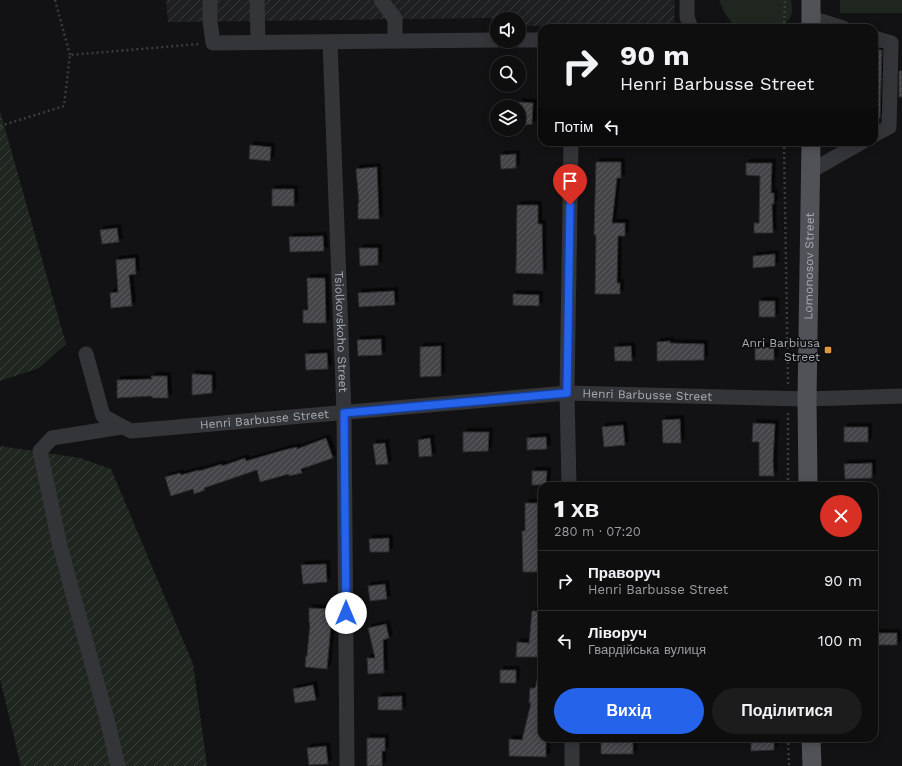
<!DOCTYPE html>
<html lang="uk">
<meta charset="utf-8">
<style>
body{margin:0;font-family:"Work Sans",sans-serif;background:#1c1c1d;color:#f1f3f6;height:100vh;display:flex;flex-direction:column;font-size:15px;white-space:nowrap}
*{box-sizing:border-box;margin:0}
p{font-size:13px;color:#9b9c9e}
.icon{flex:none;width:22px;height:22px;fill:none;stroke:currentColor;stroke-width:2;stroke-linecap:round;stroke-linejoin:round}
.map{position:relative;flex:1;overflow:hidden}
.side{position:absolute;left:538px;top:482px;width:340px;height:260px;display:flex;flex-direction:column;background:#0e0e0f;border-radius:12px;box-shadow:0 2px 10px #0003,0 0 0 1px #2e2e2f}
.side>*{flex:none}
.top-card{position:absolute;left:538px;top:24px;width:340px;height:122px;border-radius:12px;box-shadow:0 2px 10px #0003,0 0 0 1px #2e2e2f;background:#0e0e0f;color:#f1f3f6;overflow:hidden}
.buttons{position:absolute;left:490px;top:12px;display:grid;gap:8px}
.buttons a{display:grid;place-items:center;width:36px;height:36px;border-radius:50%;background:#0e0e0f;box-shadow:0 2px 10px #0003,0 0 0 1px #2e2e2f;font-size:20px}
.pin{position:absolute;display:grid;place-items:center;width:34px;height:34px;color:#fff;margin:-41px -17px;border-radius:50% 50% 50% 0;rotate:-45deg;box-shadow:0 0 4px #0007}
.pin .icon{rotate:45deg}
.me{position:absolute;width:44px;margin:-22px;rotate:0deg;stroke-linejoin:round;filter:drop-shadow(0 0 3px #0008)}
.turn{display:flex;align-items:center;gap:14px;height:84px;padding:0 16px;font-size:18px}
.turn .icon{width:52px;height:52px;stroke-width:2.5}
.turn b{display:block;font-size:28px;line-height:34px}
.then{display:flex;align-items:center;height:38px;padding:0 16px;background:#0003;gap:8px;font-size:15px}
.round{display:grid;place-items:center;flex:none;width:42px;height:42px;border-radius:21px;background:#1c1c1d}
.headline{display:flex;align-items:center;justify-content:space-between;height:68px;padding:0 16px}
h1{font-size:24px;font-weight:800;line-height:30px}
.cta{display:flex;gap:8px;margin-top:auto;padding:8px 16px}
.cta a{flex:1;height:46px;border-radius:24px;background:#2563eb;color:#fff;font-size:16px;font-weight:800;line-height:46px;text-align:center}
.cta a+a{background:#1c1c1d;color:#f1f3f6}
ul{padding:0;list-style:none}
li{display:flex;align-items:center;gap:12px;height:60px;padding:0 16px;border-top:1px solid #2e2e2f}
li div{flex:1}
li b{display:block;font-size:15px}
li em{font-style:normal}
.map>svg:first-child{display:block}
.industrial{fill:url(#industrial-furrows)}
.grass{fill:#1f261f}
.garden{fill:url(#garden-furrows)}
.building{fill:url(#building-hatch);stroke:#2c2d2f;filter:url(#shadow)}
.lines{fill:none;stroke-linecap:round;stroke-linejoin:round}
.path{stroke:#3a3c3f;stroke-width:2.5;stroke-dasharray:2 3;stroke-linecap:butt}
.minor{stroke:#343538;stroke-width:15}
.major{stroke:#505257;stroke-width:19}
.route-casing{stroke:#184099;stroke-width:10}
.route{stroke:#2563eb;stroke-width:7}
.poi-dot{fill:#df983f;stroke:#0d0d0e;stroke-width:1.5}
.labels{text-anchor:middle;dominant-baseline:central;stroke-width:3;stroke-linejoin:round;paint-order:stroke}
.street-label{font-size:12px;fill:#a5abb3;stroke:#0d0d0e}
.poi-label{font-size:12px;fill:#a5abb3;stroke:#0d0d0e;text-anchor:end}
</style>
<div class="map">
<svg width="902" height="766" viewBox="0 0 902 766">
<defs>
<pattern id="industrial-furrows" width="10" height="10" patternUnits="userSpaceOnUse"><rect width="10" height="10" fill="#1e1f20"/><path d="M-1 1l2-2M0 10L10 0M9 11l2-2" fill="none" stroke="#3c3d3e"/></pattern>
<pattern id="garden-furrows" width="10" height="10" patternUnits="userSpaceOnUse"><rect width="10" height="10" fill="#1f261f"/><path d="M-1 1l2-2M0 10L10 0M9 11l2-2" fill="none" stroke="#3d433d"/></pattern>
<pattern id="building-hatch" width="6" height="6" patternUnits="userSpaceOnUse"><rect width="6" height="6" fill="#444549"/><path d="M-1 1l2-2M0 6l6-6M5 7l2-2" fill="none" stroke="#5c5d61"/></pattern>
<filter id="shadow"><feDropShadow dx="3.5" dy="-3.5" stdDeviation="0" flood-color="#0009"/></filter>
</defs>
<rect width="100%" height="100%" fill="#121214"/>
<!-- industrial -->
<path class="industrial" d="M 166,0 L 675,0 L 674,25 L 521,26 L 519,25 L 519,19 L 497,20 L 489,18 L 168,22 Z"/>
<!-- grass -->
<path class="grass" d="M 719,0 L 791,0 C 792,6 793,13 790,18 C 782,32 747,30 734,26 L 724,12 Z
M 840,0 L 902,0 L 902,13 L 840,13 Z"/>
<!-- garden -->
<path class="garden" d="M 0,111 L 66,344 L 39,368 L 0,381 Z
M 0,446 L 80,458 L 111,469 L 193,664 L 207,766 L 21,766 L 0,679 Z"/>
<!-- building -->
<path class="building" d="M 877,50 L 882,50 L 880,118 L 877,118 Z
M 899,71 L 902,71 L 902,97 L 899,97 Z
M 519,102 L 533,103 L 532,124 L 519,126 Z
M 250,145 L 271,147 L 270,161 L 249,159 Z
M 516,154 L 516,168 L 501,169 L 500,155 Z
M 596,162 L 621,162 L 621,178 L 617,178 L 612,223 L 625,223 L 625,236 L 618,236 L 617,283 L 620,283 L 620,294 L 595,294 L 596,235 L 594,235 Z
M 746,163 L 772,163 L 771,193 L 774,193 L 774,204 L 772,204 L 773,233 L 754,233 L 754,223 L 759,223 L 760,176 L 746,175 Z
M 377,167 L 379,219 L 358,219 L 358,203 L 359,203 L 356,169 Z
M 272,189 L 294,189 L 294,206 L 272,206 Z
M 517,205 L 538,205 L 538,224 L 542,224 L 543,274 L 516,273 Z
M 117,228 L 119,242 L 102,244 L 100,230 Z
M 323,236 L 324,251 L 290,252 L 289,237 Z
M 359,248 L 378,248 L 378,265 L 360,266 Z
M 775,254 L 775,266 L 753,268 L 753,256 Z
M 135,258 L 136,274 L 129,275 L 132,306 L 111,308 L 110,293 L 118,292 L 116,260 Z
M 307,278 L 325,278 L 326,323 L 303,323 L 303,310 L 308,310 Z
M 394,291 L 395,305 L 359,307 L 358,293 Z
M 513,294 L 539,295 L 539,306 L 513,305 Z
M 759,301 L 775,301 L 775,317 L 759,317 Z
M 381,339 L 382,355 L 358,356 L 357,340 Z
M 670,341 L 670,343 L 704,344 L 704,360 L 657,361 L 657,342 Z
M 441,346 L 441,376 L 420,377 L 420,347 Z
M 631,346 L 632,361 L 615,361 L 614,347 Z
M 755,347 L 774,348 L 774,360 L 755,360 Z
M 327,353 L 328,369 L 306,370 L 305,354 Z
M 192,374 L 212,375 L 212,393 L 192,395 Z
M 151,376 L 167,376 L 168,398 L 152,398 L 152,396 L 117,398 L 117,380 L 152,379 Z
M 680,419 L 681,443 L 663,443 L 662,420 Z
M 753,423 L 775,424 L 773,460 L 774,476 L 759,476 L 759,442 L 752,442 Z
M 623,425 L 625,445 L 604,447 L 602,427 Z
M 844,427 L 868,427 L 868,442 L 844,442 Z
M 463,432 L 489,432 L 488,451 L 463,452 Z
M 546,437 L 547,449 L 527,450 L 527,438 Z
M 326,438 L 333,458 L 301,469 L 302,473 L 289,476 L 289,474 L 260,482 L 257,470 L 204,488 L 205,490 L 194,494 L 193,489 L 171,496 L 165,477 L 180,473 L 181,475 L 199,470 L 199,471 L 222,464 L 222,466 L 245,458 L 246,461 L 284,450 L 297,447 L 297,449 Z
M 430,438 L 432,456 L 419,457 L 418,440 Z
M 385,443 L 388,464 L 376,465 L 373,444 Z
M 872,463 L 872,478 L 845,479 L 844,464 Z
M 532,471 L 547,471 L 546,485 L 532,485 Z
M 525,503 L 542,503 L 542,572 L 523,572 L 522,531 L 525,531 Z
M 389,538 L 389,552 L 370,552 L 369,539 Z
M 326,564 L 327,582 L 303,584 L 301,565 Z
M 385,584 L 387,599 L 370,601 L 368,586 Z
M 309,608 L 333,609 L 332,624 L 331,624 L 327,669 L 305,667 L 306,656 L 307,656 L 310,623 L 309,623 Z
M 532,611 L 541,611 L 541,614 L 542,614 L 540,657 L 516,657 L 517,642 L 529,643 Z
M 386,624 L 389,638 L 383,640 L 384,673 L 368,674 L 367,658 L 375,658 L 368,628 Z
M 874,633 L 897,633 L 897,645 L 874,645 Z
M 500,670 L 516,670 L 516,683 L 500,683 Z
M 538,676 L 542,677 L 542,740 L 546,740 L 546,757 L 509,756 L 509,739 L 522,740 L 531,703 L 529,703 L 530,688 L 535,688 Z
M 313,685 L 316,700 L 295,703 L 293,689 Z
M 402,696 L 402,710 L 378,710 L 378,697 Z
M 367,738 L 385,738 L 385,751 L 382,751 L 382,766 L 367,766 Z
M 751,738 L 774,738 L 774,750 L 751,751 Z
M 633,740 L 633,754 L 601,754 L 601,741 Z
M 326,746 L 328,764 L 309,765 L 307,748 Z"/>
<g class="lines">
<!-- path -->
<path class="path" d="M 55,0 L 70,55
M 784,28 L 785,0
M 0,126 L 64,106 L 70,55 L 199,44
M 784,142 L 788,386
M 788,413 L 788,486
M 788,738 L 789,766"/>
<!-- minor -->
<g class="minor">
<path d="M 210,0 L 210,21 L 213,43 L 497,40"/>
<path d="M 257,0 L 258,42"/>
<path d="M 381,0 L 395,19 L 395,40"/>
<path d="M 687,0 L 687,17 L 691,28"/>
<path d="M 811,18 L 843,28"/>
<path d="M 874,38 L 891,43 L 889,127 L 874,135"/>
<path d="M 519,40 L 542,40"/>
<path id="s1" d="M 330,42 L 344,413 L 347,766"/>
<path d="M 811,171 L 862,142"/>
<path id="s2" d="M 86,354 L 103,416 L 131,431 L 567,393 L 807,399 L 902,396"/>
<path d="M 569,486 L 567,393 L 571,142"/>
<path d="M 572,738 L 572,766"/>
<path d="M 118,766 L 108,723 L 60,546 L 40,451 L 52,438 L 122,427"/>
</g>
<!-- major -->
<g class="major">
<path d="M 811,0 L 811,28"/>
<path id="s3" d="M 808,486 L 807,399 L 811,142"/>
<path d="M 811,738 L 812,766"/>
</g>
</g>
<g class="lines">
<!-- route casing -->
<g class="route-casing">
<path id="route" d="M 346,613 L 344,413 L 567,393 L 570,205"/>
</g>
<!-- route -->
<use href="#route" class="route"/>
</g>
<!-- markers -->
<rect class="poi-dot" x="824" y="346" width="8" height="8" rx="2"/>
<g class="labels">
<!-- street labels -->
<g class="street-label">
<text stroke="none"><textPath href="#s3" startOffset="220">Lomonosov Street</textPath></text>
<text stroke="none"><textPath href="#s1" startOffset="290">Tsiolkovskoho Street</textPath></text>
<text stroke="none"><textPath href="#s2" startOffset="614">Henri Barbusse Street</textPath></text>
<text stroke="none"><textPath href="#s2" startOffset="230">Henri Barbusse Street</textPath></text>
</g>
<!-- poi labels -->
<g class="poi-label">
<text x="820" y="343">Anri Barbiusa<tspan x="820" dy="14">Street</tspan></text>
</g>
</g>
</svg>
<div class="buttons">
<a><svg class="icon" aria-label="sound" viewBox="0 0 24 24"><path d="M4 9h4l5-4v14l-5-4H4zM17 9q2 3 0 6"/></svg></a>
<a><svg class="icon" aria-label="search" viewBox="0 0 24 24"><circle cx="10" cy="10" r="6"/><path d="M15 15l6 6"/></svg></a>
<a><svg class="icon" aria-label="layers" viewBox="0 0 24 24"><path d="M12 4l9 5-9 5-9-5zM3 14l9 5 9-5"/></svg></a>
</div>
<div class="pin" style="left:570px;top:205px;background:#d93025"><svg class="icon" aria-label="arrive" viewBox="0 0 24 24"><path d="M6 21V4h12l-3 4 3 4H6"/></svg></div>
<svg class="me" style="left:346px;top:613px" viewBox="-20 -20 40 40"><circle r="19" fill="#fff"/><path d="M0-13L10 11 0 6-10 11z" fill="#2563eb"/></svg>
<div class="top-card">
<div class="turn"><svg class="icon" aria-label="right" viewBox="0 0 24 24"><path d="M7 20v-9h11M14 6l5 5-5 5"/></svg><div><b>90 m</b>Henri Barbusse Street</div></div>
<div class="then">Потім<svg class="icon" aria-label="left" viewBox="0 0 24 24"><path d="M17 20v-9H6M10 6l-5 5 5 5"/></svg></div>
</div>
<section class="side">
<div class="headline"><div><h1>1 хв</h1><p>280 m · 07:20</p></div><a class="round" style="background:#d93025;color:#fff"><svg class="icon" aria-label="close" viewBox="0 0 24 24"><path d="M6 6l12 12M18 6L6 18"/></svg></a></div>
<ul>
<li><svg class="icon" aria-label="right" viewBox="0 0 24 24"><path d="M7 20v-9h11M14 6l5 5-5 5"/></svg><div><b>Праворуч</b><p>Henri Barbusse Street</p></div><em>90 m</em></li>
<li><svg class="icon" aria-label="left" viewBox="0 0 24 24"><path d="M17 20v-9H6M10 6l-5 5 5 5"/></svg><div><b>Ліворуч</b><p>Гвардійська вулиця</p></div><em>100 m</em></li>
</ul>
<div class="cta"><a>Вихід</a><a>Поділитися</a></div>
</section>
</div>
